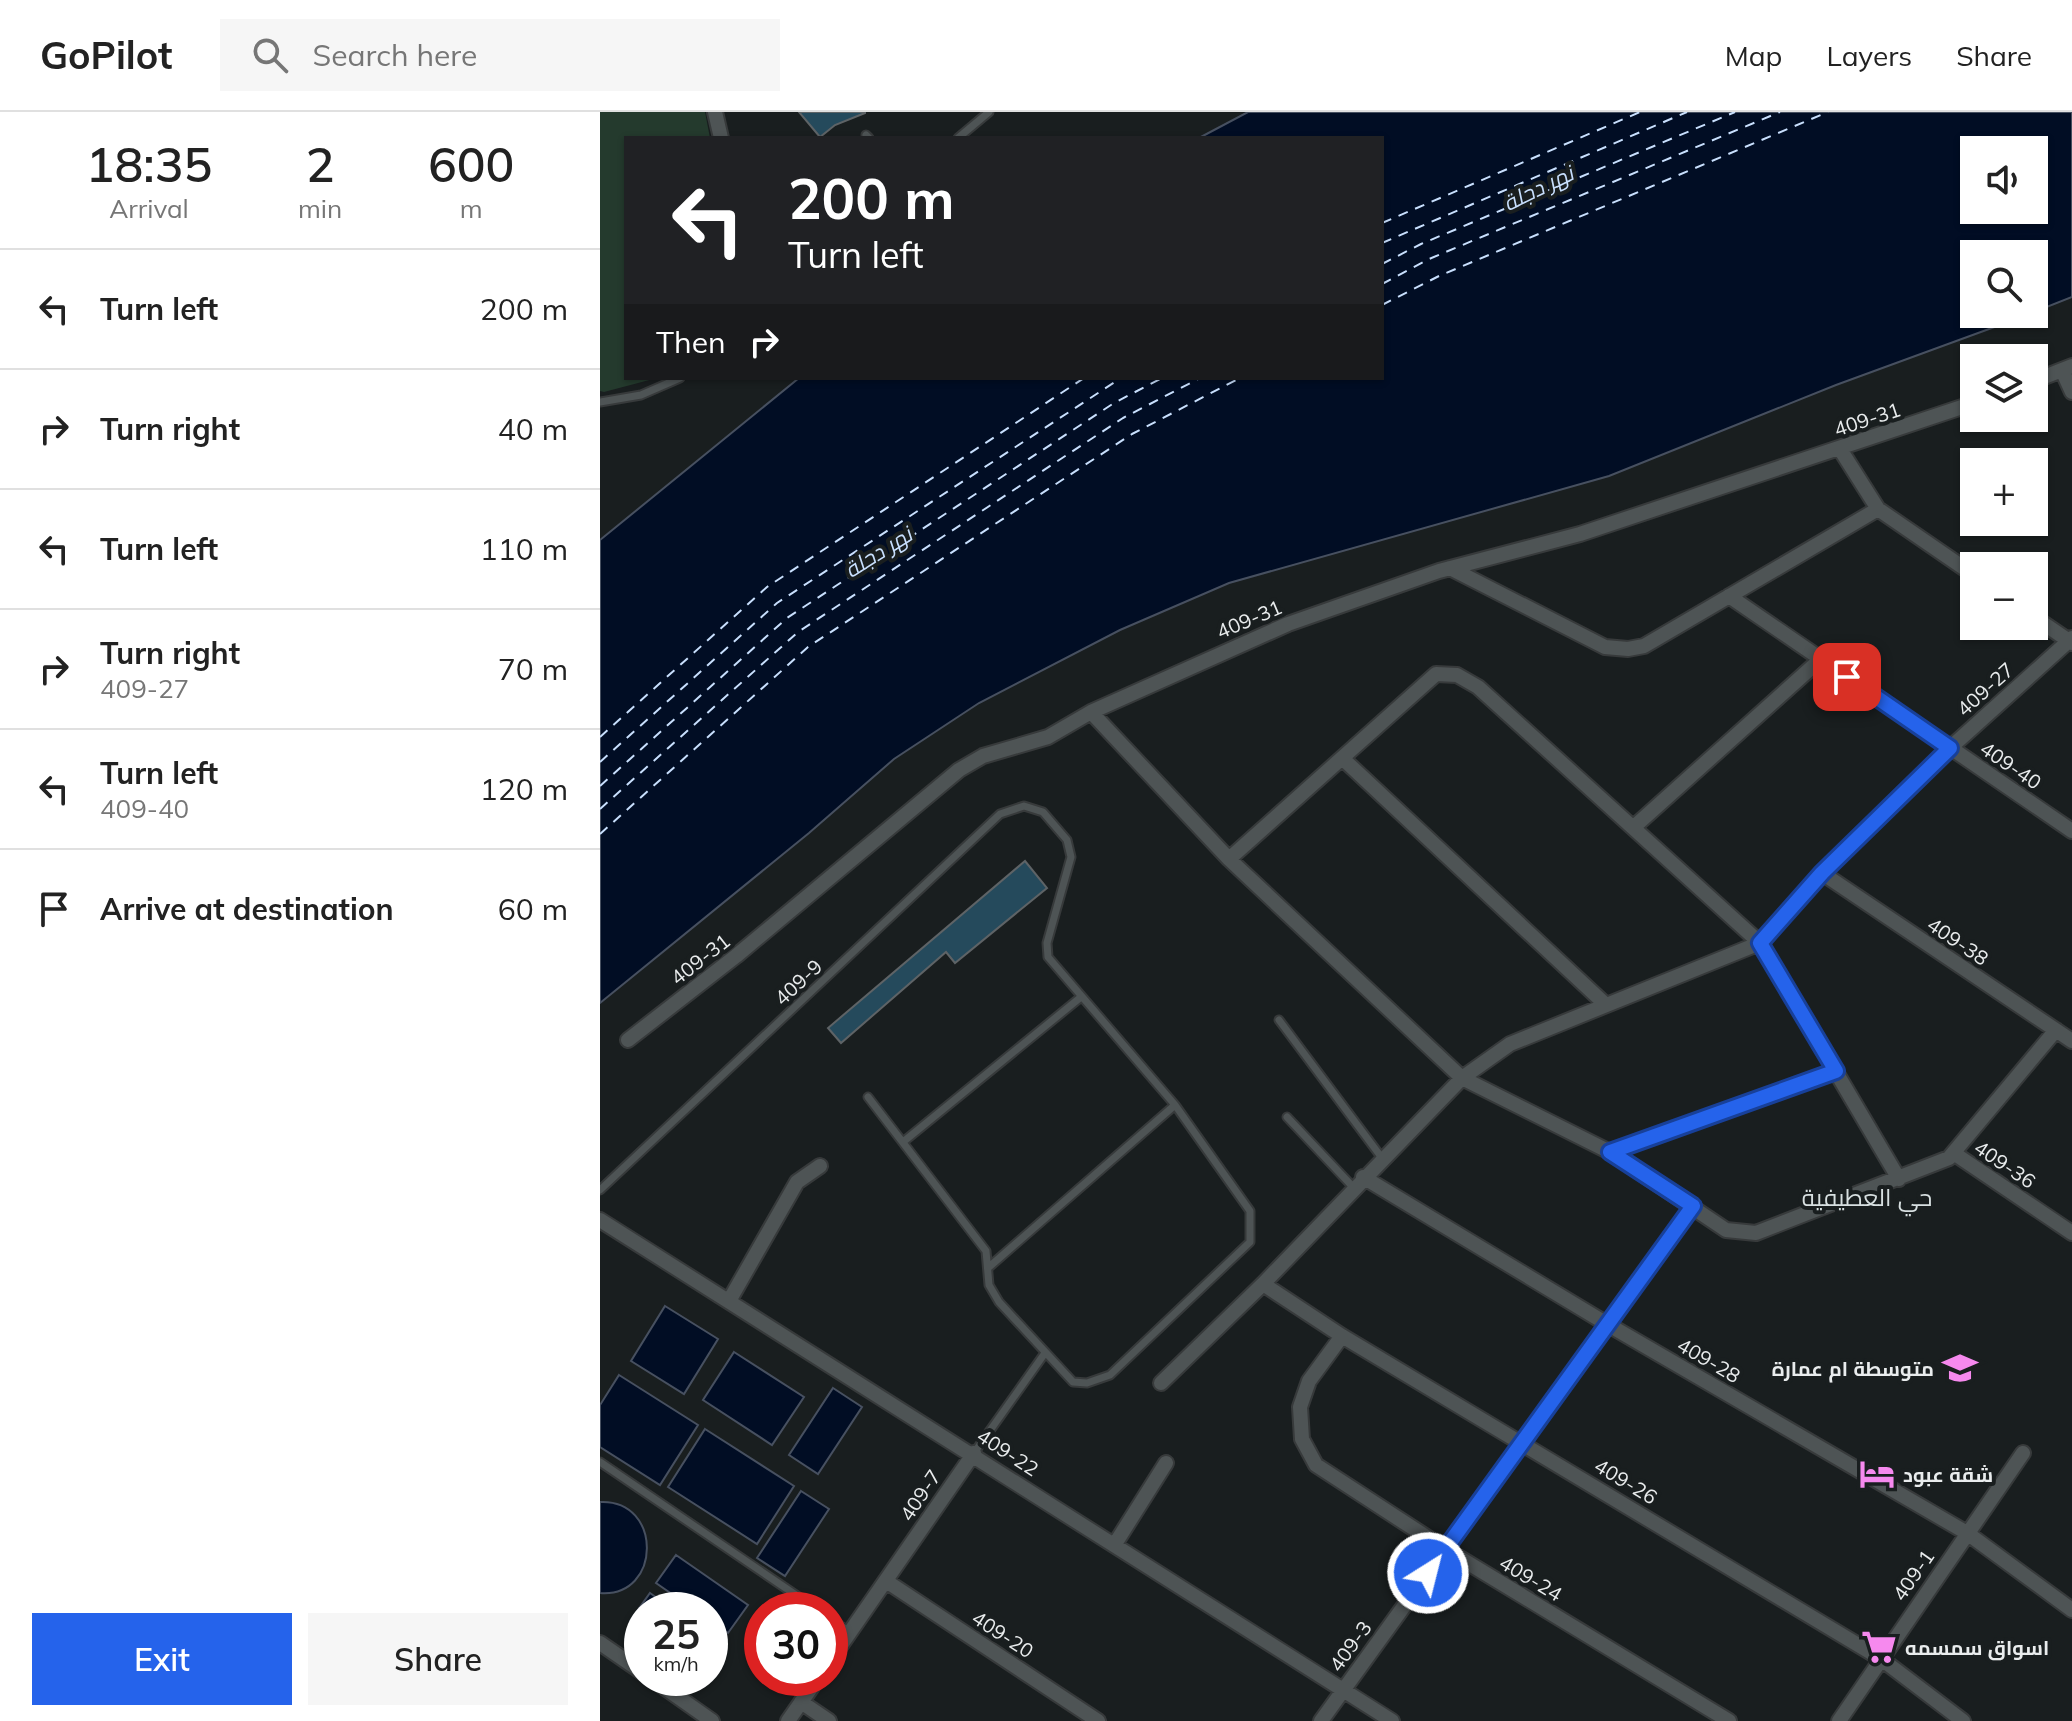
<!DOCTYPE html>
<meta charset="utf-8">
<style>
body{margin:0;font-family:Mulish,Cairo,sans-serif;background:#f6f6f6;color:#222;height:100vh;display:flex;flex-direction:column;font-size:30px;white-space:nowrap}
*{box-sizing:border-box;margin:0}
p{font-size:26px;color:#767676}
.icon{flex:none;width:44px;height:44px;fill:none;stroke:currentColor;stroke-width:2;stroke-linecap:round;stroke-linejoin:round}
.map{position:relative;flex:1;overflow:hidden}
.side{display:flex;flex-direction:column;background:#fff;width:600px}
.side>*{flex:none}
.top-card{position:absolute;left:24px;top:24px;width:760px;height:244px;border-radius:0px;box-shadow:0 2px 6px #0004;background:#202124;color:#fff;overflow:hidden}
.fabs{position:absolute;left:1360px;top:24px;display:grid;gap:16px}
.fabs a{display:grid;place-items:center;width:88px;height:88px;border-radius:0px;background:#fff;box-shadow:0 2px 6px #0004;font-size:40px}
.speed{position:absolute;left:24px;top:1480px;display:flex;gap:16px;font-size:40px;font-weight:700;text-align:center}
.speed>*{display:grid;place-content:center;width:104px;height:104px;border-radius:50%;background:#fff;box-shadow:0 2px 6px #0004;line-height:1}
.speed small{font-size:20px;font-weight:400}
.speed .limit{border:12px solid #d22;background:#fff;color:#111}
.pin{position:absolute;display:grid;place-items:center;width:68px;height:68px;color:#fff;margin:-34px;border-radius:16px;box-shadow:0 4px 12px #0006}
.me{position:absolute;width:88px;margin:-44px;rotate:36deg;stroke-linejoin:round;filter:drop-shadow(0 0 6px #0008)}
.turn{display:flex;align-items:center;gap:28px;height:168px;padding:0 32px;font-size:36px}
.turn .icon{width:104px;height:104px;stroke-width:2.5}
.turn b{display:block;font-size:56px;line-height:68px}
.then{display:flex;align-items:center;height:76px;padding:0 32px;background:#0003;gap:16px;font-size:30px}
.eta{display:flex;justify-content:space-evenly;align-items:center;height:136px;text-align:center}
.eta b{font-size:48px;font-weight:600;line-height:56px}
.action{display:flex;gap:16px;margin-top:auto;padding:16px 32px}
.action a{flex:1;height:92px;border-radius:0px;background:#2563eb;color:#fff;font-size:32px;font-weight:600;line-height:92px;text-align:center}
.action a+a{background:#f6f6f6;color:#222}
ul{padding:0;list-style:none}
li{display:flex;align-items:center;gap:24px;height:120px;padding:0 32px;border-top:2px solid #e0e0e0}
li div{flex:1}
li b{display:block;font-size:30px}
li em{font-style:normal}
header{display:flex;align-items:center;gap:48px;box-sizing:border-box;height:112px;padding:0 40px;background:#fff;border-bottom:2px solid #e0e0e0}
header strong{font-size:38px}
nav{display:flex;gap:44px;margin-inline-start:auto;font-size:28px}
.search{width:560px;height:72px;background:#f6f6f6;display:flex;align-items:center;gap:20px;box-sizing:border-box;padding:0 28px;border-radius:0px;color:#767676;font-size:30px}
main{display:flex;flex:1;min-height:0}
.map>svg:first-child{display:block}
.green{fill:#243a2d}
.water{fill:#010d24;stroke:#475060;stroke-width:2;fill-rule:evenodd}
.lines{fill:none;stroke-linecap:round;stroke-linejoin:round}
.ferry{stroke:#c8dffd;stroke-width:2;stroke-dasharray:10 8;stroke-linecap:butt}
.building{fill:#254a5c;stroke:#5e6366;stroke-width:2}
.service-casing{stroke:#373a3b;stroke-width:11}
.minor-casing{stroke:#373a3b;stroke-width:18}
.service{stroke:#4e5455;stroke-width:7}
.minor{stroke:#4e5455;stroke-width:14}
.route-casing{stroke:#184099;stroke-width:20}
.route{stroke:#2563eb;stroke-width:14}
.labels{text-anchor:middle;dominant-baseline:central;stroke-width:8;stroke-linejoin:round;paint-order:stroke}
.street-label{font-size:20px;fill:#e9eced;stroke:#191e1f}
.poi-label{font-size:20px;font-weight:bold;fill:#e9eced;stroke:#191e1f;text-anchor:start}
.water-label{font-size:22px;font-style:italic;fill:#c8dffd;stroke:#191e1f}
.quarter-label{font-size:24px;fill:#d7dfe0;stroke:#191e1f}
</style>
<header>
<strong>GoPilot</strong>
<div class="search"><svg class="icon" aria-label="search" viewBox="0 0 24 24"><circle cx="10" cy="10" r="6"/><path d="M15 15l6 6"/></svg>Search here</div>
<nav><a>Map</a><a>Layers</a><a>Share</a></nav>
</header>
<main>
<section class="side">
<div class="eta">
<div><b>18:35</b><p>Arrival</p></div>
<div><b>2</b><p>min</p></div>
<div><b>600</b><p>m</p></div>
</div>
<ul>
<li><svg class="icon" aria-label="left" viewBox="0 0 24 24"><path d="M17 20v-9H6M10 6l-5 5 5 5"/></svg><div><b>Turn left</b></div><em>200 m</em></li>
<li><svg class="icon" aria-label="right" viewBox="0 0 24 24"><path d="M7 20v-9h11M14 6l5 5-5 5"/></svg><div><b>Turn right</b></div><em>40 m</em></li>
<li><svg class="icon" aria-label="left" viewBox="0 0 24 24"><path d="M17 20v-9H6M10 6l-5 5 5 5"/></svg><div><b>Turn left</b></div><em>110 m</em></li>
<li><svg class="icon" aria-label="right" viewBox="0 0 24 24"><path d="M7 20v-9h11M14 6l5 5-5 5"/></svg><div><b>Turn right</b><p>409-27</p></div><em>70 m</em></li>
<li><svg class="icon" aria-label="left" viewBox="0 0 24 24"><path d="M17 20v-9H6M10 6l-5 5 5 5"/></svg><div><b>Turn left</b><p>409-40</p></div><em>120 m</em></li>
<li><svg class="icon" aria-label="arrive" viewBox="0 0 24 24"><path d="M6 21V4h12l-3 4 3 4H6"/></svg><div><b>Arrive at destination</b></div><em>60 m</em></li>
</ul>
<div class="action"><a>Exit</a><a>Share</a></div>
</section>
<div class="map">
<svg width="1472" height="1609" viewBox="0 0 1472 1609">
<rect width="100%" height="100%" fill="#191e1f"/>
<!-- green -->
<path class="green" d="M 0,0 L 105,0 L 110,26 L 26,26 L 26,266 L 57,266 L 4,280 L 0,279 Z"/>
<!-- water -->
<path class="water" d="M 648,0 L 1472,0 L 1472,185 L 1434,200 L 1434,142 L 1374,142 L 1374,202 L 1430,202 L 1236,273 L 1009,364 L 629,471 L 520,518 L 379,591 L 294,647 L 209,721 L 0,891 L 0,428 L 199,266 L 782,266 L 782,26 L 599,26 ZM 1374,38 L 1434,38 L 1434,98 L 1374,98 Z
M 65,1194 L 118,1227 L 84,1282 L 31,1249 Z
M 134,1240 L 204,1285 L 172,1333 L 103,1288 Z
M 19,1263 L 98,1313 L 60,1373 L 0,1335 L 0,1293 Z
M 233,1276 L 262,1295 L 218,1362 L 189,1343 Z
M 105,1317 L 194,1374 L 157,1432 L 68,1375 Z
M 201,1379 L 229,1397 L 185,1464 L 157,1446 Z
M 0,1390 C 63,1387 62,1486 0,1481 Z
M 76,1443 L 148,1493 L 128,1521 L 110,1509 L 110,1498 L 95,1498 L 56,1471 Z
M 50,1481 L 74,1498 L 42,1498 L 42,1518 L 30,1509 Z"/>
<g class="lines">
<!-- ferry -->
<path class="ferry" d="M 782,111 L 1040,0
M 782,131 L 1087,0
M 782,152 L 821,132 L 1135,0
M 782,172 L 829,147 L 1180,0
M 782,193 L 839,164 L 1228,0
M 0,625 L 167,475 L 484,266
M 0,650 L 177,491 L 521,266
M 0,674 L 187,506 L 514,291 L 562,266
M 0,697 L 198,520 L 523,306 L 600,266
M 0,722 L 208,535 L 532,322 L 640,266"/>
</g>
<!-- building -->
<path class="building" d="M 199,0 L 265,0 L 265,1 L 235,13 L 220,25 Z
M 425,749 L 447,776 L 355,851 L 346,840 L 241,931 L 228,916 Z"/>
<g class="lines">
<!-- service casing -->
<g class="service-casing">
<path id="service" d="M 266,23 L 269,26
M 358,26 L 389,0
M 0,290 L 41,283 L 80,266
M 679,908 L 782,1046
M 687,1005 L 753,1075
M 303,1030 L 481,885
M 0,1078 L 400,702 L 424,694 L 443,700 L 467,728 L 471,745 L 447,831 L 448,845 L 575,993 L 650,1099 L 650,1130 L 510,1263 L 487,1271 L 473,1270 L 399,1190 L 389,1173 L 386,1139 L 268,985
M 389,1155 L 575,993
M 374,1341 L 445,1241
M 0,1350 L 218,1498
M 230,1507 L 250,1520"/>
</g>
<!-- minor casing -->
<g class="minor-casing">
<path id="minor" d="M 115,0 L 121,26
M 1462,258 L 1472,280
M 1434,269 L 1472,254
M 1240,337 L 1278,397 L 1374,463
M 850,456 L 1005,535 L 1028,537 L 1044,534 L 1278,397
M 1129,484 L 1472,719
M 1434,505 L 1472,531
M 491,600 L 629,747 L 862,966 L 1010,1040 L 1126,1118 L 1156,1121 L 1349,1046 L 1456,918
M 742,646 L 1005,892
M 1035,714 L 1221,547
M 629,747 L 836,562 L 857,563 L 878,575 L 1160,831 L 1299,1067
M 1222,761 L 1472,929
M 28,928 L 136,844 L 359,658 L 383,644 L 448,625 L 491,600 L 688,512 L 839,459 L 980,422 L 1374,291
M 1010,1040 L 1236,959
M 1355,1042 L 1472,1121
M 763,1065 L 1007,1212 L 1367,1421 L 1472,1498
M 0,1108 L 792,1609
M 663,1172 L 742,1224 L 1280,1546 L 1363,1609
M 129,1189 L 197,1070 L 220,1054
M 742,1224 L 709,1269 L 700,1295 L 702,1327 L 716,1353 L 845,1437 L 1129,1609
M 561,1271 L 663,1172 L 862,966 L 910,932 L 1160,831 L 1222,761 L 1350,636 L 1472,526
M 515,1432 L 566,1351
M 286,1469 L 498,1609
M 0,1531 L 42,1560
M 230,1549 L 374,1341
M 51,1566 L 112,1609
M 201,1590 L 229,1609
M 188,1609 L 218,1566
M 721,1609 L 1093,1094
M 1239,1609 L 1423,1341"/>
</g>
<!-- service -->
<use href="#service" class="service"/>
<!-- minor -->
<use href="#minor" class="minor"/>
</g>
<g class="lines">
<!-- route casing -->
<g class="route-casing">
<path id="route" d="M 828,1461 L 1093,1094 L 1010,1040 L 1236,959 L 1160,831 L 1222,761 L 1350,636 L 1247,565"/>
</g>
<!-- route -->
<use href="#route" class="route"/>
</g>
<!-- icons -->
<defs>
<g id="school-bare" transform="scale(2.76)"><path d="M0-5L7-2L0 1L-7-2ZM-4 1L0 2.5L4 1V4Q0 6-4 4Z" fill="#f689ee" stroke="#191e1f" stroke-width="2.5" paint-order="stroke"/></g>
<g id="hotel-bare" transform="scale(2.76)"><path d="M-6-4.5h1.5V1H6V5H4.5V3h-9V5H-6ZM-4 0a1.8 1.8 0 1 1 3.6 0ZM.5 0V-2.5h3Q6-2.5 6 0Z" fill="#f689ee" stroke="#191e1f" stroke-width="2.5" paint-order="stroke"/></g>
<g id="supermarket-bare" transform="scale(2.76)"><path d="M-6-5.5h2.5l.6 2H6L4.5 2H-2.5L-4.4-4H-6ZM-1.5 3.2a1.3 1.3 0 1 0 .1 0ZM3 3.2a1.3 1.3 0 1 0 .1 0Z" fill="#f689ee" stroke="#191e1f" stroke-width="2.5" paint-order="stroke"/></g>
</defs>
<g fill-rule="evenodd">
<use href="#school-bare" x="1360" y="1256"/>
<use href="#hotel-bare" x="1277" y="1362"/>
<use href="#supermarket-bare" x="1279" y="1535"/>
</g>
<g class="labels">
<!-- street labels -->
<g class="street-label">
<text transform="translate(1267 307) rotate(-18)">409-31</text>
<text transform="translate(649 507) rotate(-23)">409-31</text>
<text transform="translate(1385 577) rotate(-42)">409-27</text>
<text transform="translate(1411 653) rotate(34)">409-40</text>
<text transform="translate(1358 829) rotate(34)">409-38</text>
<text transform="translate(100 847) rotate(-38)">409-31</text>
<text transform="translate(198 870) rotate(-43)">409-9</text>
<text transform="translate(1405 1052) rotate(34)">409-36</text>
<text transform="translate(1109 1248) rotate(30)">409-28</text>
<text transform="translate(408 1340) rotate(33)">409-22</text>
<text transform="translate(1026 1369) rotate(31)">409-26</text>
<text transform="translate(320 1383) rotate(-56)">409-7</text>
<text transform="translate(1313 1463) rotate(-55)">409-1</text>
<text transform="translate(931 1466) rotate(31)">409-24</text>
<text transform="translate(403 1522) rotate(33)">409-20</text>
<text transform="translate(750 1534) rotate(-54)">409-3</text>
</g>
<!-- poi labels -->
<g class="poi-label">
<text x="1334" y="1256" text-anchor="end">متوسطة ام عمارة</text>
<text x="1303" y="1362">شقة عبود</text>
<text x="1305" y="1535">اسواق سمسمه</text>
</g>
<!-- water labels -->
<g class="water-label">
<text transform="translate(938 76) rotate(-26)">نهر دجلة</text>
<text transform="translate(278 440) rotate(-32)">نهر دجلة</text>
</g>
<!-- quarter labels -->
<g class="quarter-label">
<text x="1267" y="1085">حي العطيفية</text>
</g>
</g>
</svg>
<div class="fabs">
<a><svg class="icon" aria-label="sound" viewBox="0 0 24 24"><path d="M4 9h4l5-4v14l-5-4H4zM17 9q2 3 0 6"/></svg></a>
<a><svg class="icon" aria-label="search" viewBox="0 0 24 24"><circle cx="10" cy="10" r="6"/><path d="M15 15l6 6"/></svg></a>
<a><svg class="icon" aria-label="layers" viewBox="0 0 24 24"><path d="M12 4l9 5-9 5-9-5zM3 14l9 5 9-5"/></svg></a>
<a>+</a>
<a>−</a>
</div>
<div class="speed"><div>25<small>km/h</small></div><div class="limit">30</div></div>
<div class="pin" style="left:1247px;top:565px;background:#d93025"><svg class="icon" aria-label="arrive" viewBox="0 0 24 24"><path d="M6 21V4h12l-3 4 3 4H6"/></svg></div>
<svg class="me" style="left:828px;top:1461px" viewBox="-20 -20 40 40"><circle r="17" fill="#2563eb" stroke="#fff" stroke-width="3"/><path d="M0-11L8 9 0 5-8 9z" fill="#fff"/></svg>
<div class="top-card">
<div class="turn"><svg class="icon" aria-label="left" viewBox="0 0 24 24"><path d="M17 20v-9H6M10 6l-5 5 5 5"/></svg><div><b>200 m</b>Turn left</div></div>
<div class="then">Then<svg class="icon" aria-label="right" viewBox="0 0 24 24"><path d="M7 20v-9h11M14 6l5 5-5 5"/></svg></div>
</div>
</div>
</main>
